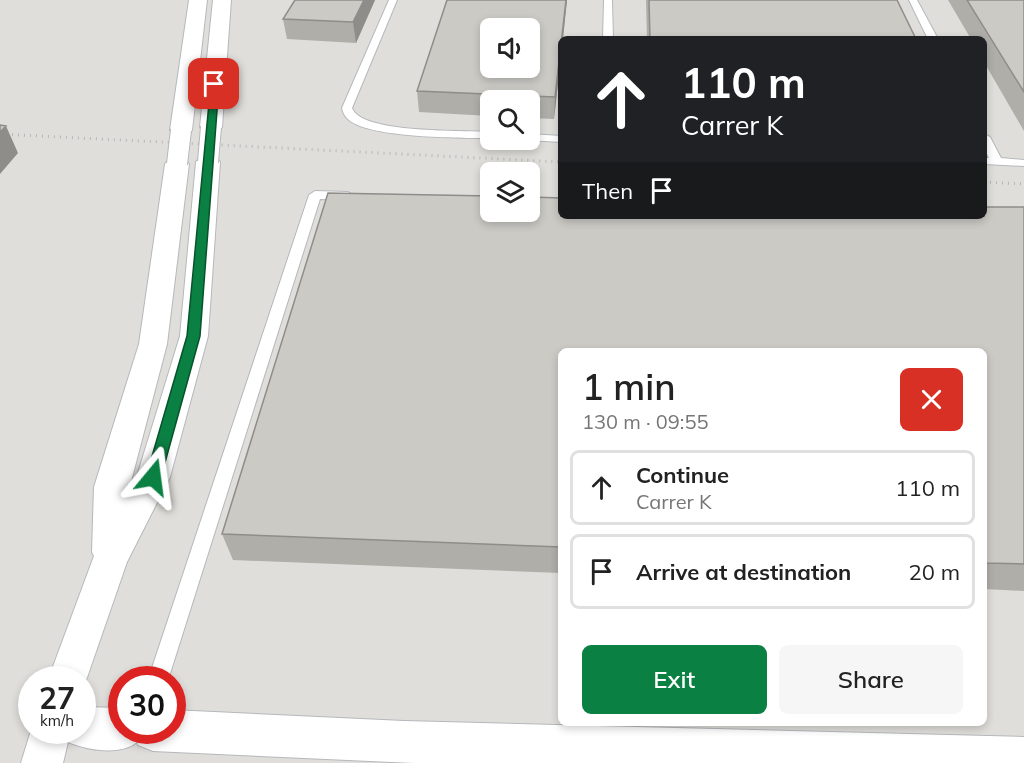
<!DOCTYPE html>
<meta charset="utf-8">
<style>
body{margin:0;font-family:Mulish,sans-serif;background:#f6f6f6;color:#222;height:100vh;display:flex;flex-direction:column;font-size:22px;white-space:nowrap}
*{box-sizing:border-box;margin:0}
p{font-size:20px;color:#767676}
.icon{flex:none;width:33px;height:33px;fill:none;stroke:currentColor;stroke-width:2;stroke-linecap:round;stroke-linejoin:round}
.map{position:relative;flex:1;overflow:hidden}
.details{position:absolute;left:558px;top:348px;width:429px;height:378px;display:flex;flex-direction:column;background:#fff;border-radius:9px;box-shadow:0 3px 9px #0003}
.details>*{flex:none}
.guide{position:absolute;left:558px;top:36px;width:429px;height:183px;border-radius:9px;box-shadow:0 3px 9px #0003;background:#202124;color:#fff;overflow:hidden}
.controls{position:absolute;left:480px;top:18px;display:grid;gap:12px}
.controls a{display:grid;place-items:center;width:60px;height:60px;border-radius:9px;background:#fff;box-shadow:0 3px 9px #0003;font-size:30px}
.speed{position:absolute;left:18px;top:666px;display:flex;gap:12px;font-size:30px;font-weight:700;text-align:center}
.speed>*{display:grid;place-content:center;width:78px;height:78px;border-radius:50%;background:#fff;box-shadow:0 3px 9px #0003;line-height:1}
.speed small{font-size:15px;font-weight:400}
.speed .limit{border:9px solid #d22;background:#fff;color:#111}
.pin{position:absolute;display:grid;place-items:center;width:51px;height:51px;color:#fff;margin:-26px;border-radius:12px;box-shadow:0 3px 9px #0006}
.me{position:absolute;width:66px;margin:-33px;rotate:16deg;stroke-linejoin:round;filter:drop-shadow(0 0 4px #0008)}
.turn{display:flex;align-items:center;gap:21px;height:126px;padding:0 24px;font-size:27px}
.turn .icon{width:78px;height:78px;stroke-width:2.5}
.turn b{display:block;font-size:42px;line-height:51px}
.then{display:flex;align-items:center;height:57px;padding:0 24px;background:#0003;gap:12px;font-size:22px}
.round{display:grid;place-items:center;flex:none;width:63px;height:63px;border-radius:9px;background:#f6f6f6}
.head{display:flex;align-items:center;justify-content:space-between;height:102px;padding:0 24px}
h1{font-size:36px;font-weight:600;line-height:45px}
.button{display:flex;gap:12px;margin-top:auto;padding:12px 24px}
.button a{flex:1;height:69px;border-radius:9px;background:#0b8043;color:#fff;font-size:24px;font-weight:600;line-height:69px;text-align:center}
.button a+a{background:#f6f6f6;color:#222}
ul{padding:0;list-style:none}
li{display:flex;align-items:center;gap:18px;height:75px;margin:0 12px 9px;padding:0 12px;border:3px solid #e0e0e0;border-radius:9px}
li div{flex:1}
li b{display:block;font-size:22px}
li em{font-style:normal}
.map>svg:first-child{display:block}
.industrial{fill:#e0deda;fill-rule:evenodd}
.lines{fill:none;stroke-linecap:round;stroke-linejoin:round}
.lane-casing{stroke:#b5b8bc;stroke-width:2}
.street-casing{stroke:#b5b8bc;stroke-width:2}
.lane{fill:#fff;fill-rule:evenodd}
.street{fill:#fff;fill-rule:evenodd}
.rail{stroke:#b6b7b8;stroke-width:3;stroke-dasharray:1 5;stroke-linecap:butt}
.street-bridge-casing{stroke:#b5b8bc;stroke-width:22;stroke-linecap:butt}
.street-bridge{stroke:#fff;stroke-width:20}
.wall{fill:#afaea9}
.shaded-wall{fill:#8f8d8a}
.building{fill:#cccac5;stroke:#8f8d8a;stroke-width:1.5;fill-rule:evenodd}
.route{fill:#0b8043;stroke:#07532c;stroke-width:1.5}
</style>
<div class="map">
<svg width="1024" height="763" viewBox="0 0 1024 763">
<rect width="100%" height="100%" fill="#f1efe8"/>
<!-- industrial -->
<path class="industrial" d="M 0,0 L 1024,0 L 1024,763 L 0,763 ZM 490,28 L 530,28 L 530,68 L 490,68 ZM 561,39 L 984,39 L 984,216 L 561,216 ZM 490,100 L 530,100 L 530,140 L 490,140 ZM 490,172 L 530,172 L 530,212 L 490,212 ZM 561,351 L 984,351 L 984,723 L 561,723 ZM 32,680 L 82,680 L 82,730 L 32,730 ZM 122,680 L 172,680 L 172,730 L 122,730 Z"/>
<g class="lines">
<!-- lane casing -->
<g class="lane-casing">
<path id="lane" d="M 389,0 L 397,0 L 352,108 C 361,134 465,130 490,132 L 490,138 C 460,138 370,138 349,120 C 345,117 343,113 342,108 Z
M 604,0 L 612,0 L 613,39 L 603,39 Z
M 909,0 L 917,0 L 938,39 L 928,39 Z
M 530,134 L 561,136 L 561,142 L 527,140 L 530,140 Z
M 984,134 L 990,137 L 1001,158 L 1024,160 L 1024,166 L 984,164 L 984,158 L 989,158 L 984,148 Z
M 315,191 L 348,192 L 354,196 L 348,200 L 320,199 L 168,680 L 148,680 L 309,195 Z"/>
</g>
<!-- street casing -->
<g class="street-casing">
<path id="street" d="M 189,0 L 207,0 L 192,130 L 189,135 L 181,137 L 173,135 L 170,130 Z
M 213,0 L 231,0 L 222,127 L 219,132 L 211,134 L 203,132 L 200,127 Z
M 208,155 L 216,157 L 220,162 L 208,336 L 170,477 L 127,562 L 82,692 L 82,680 L 48,680 L 94,556 L 92,552 L 94,487 L 139,344 L 165,164 L 169,159 L 177,157 L 185,159 L 189,164 L 167,344 L 128,493 L 137,476 L 180,336 L 196,162 L 200,157 Z
M 82,707 L 122,708 L 122,730 L 172,730 L 172,710 L 404,721 L 1024,737 L 1024,763 L 414,763 L 153,751 L 138,745 L 137,742 C 121,756 87,750 68,742 L 63,763 L 21,763 L 32,727 L 32,730 L 82,730 Z"/>
</g>
<!-- lane -->
<use href="#lane" class="lane"/>
<!-- street -->
<use href="#street" class="street"/>
<!-- rail -->
<path class="rail" d="M 0,134 L 561,162
M 984,182 L 1024,184"/>
<!-- street-bridge casing -->
<g class="street-bridge-casing">
<path id="street-bridge" d="M 208,162 L 211,127
M 177,164 L 181,130"/>
</g>
<!-- street-bridge -->
<use href="#street-bridge" class="street-bridge"/>
</g>
<!-- wall -->
<path class="wall" d="M 375,0 L 356,43 L 287,39 L 283,19 Z
M 447,0 L 567,0 L 554,119 L 530,118 L 530,100 L 490,100 L 490,116 L 419,112 L 417,91 Z
M 646,0 L 897,0 L 916,39 L 647,39 Z
M 948,0 L 1024,0 L 1024,131 L 984,62 L 984,39 L 971,39 Z
M 328,193 L 490,196 L 490,212 L 530,212 L 530,197 L 561,198 L 561,216 L 984,216 L 984,207 L 1024,207 L 1024,591 L 984,589 L 984,351 L 561,351 L 561,573 L 233,560 L 222,534 Z"/>
<!-- shaded-wall -->
<path class="shaded-wall" d="M 364,0 L 375,0 L 356,43 L 353,22 Z
M 566,0 L 567,0 L 563,39 L 562,39 Z
M 561,44 L 561,57 L 554,119 L 555,97 Z
M 6,126 L 18,153 L 0,174 L 0,132 Z"/>
<!-- building -->
<path class="building" d="M 295,0 L 364,0 L 353,22 L 283,19 Z
M 447,0 L 566,0 L 555,97 L 417,91 ZM 490,28 L 530,28 L 530,68 L 490,68 Z
M 649,0 L 897,0 L 916,39 L 650,39 Z
M 967,0 L 1024,0 L 1024,92 Z
M 0,125 L 6,126 L 0,132 Z
M 328,193 L 490,196 L 490,212 L 530,212 L 530,197 L 561,198 L 561,216 L 984,216 L 984,207 L 1024,207 L 1024,564 L 984,563 L 984,351 L 561,351 L 561,547 L 222,534 Z"/>
<!-- route -->
<path class="route" d="M 211,82 L 219,84 L 200,336 L 161,477 L 159,482 L 148,482 L 146,477 L 187,336 Z"/>
</svg>
<div class="controls">
<a><svg class="icon" aria-label="sound" viewBox="0 0 24 24"><path d="M4 9h4l5-4v14l-5-4H4zM17 9q2 3 0 6"/></svg></a>
<a><svg class="icon" aria-label="search" viewBox="0 0 24 24"><circle cx="10" cy="10" r="6"/><path d="M15 15l6 6"/></svg></a>
<a><svg class="icon" aria-label="layers" viewBox="0 0 24 24"><path d="M12 4l9 5-9 5-9-5zM3 14l9 5 9-5"/></svg></a>
</div>
<div class="speed"><div>27<small>km/h</small></div><div class="limit">30</div></div>
<div class="pin" style="left:214px;top:84px;background:#d93025"><svg class="icon" aria-label="arrive" viewBox="0 0 24 24"><path d="M6 21V4h12l-3 4 3 4H6"/></svg></div>
<svg class="me" style="left:153px;top:477px" viewBox="-20 -20 40 40"><path d="M0-17L14 15 0 8-14 15z" fill="#0b8043" stroke="#fff" stroke-width="4"/></svg>
<div class="guide">
<div class="turn"><svg class="icon" aria-label="ahead" viewBox="0 0 24 24"><path d="M12 20V5M6 11l6-6 6 6"/></svg><div><b>110 m</b>Carrer K</div></div>
<div class="then">Then<svg class="icon" aria-label="arrive" viewBox="0 0 24 24"><path d="M6 21V4h12l-3 4 3 4H6"/></svg></div>
</div>
<section class="details">
<div class="head"><div><h1>1 min</h1><p>130 m · 09:55</p></div><a class="round" style="background:#d93025;color:#fff"><svg class="icon" aria-label="close" viewBox="0 0 24 24"><path d="M6 6l12 12M18 6L6 18"/></svg></a></div>
<ul>
<li><svg class="icon" aria-label="ahead" viewBox="0 0 24 24"><path d="M12 20V5M6 11l6-6 6 6"/></svg><div><b>Continue</b><p>Carrer K</p></div><em>110 m</em></li>
<li><svg class="icon" aria-label="arrive" viewBox="0 0 24 24"><path d="M6 21V4h12l-3 4 3 4H6"/></svg><div><b>Arrive at destination</b></div><em>20 m</em></li>
</ul>
<div class="button"><a>Exit</a><a>Share</a></div>
</section>
</div>
